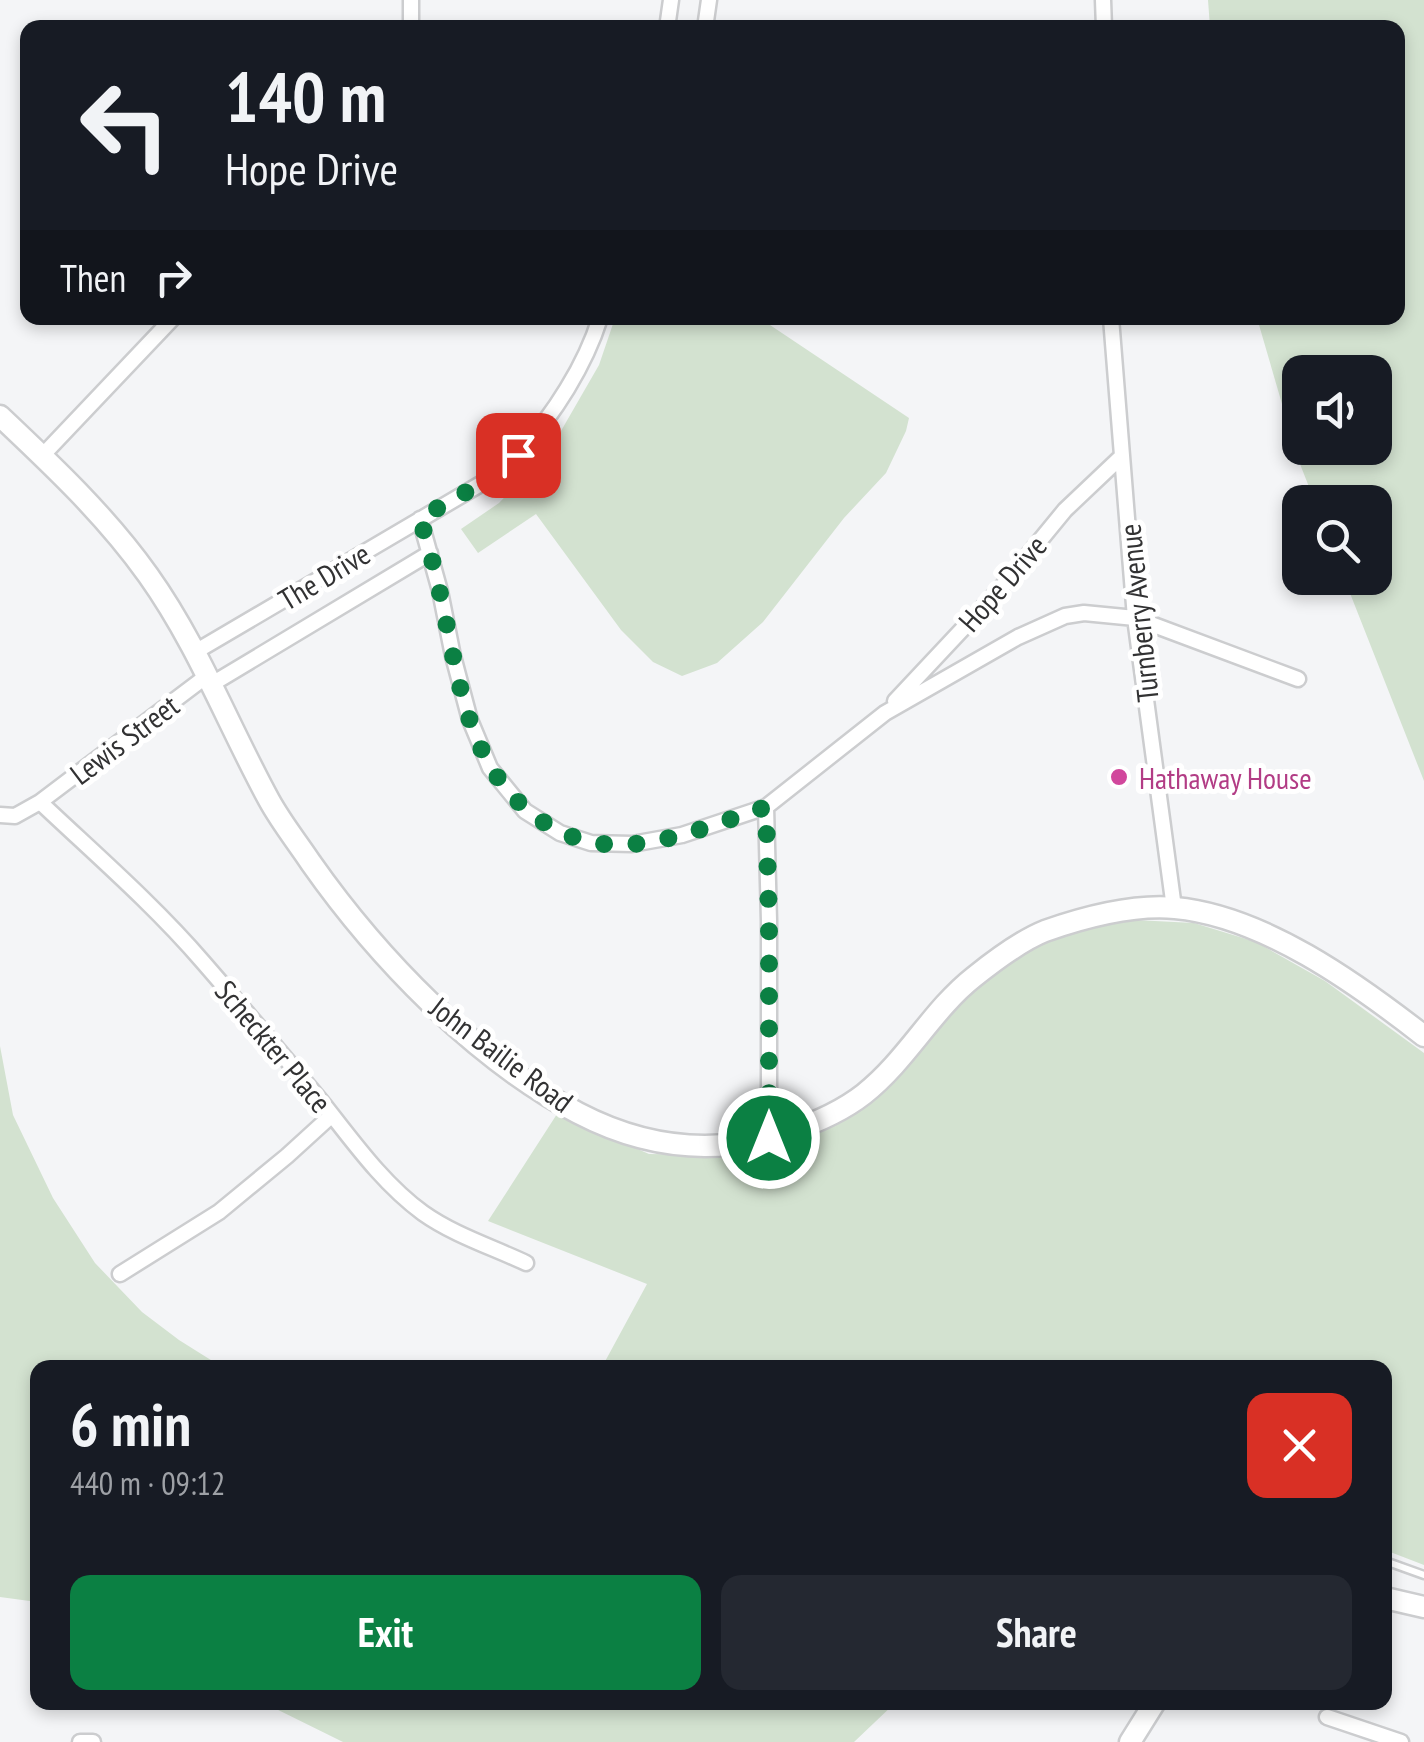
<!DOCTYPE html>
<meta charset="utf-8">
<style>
body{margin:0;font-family:"PT Sans Narrow",sans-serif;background:#242831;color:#f1f3f6;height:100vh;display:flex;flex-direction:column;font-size:38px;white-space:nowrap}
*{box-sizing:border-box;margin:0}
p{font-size:32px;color:#9ea1a6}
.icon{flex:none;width:55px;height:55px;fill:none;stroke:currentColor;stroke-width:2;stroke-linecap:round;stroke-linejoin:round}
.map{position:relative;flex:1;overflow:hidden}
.side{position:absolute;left:30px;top:1360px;width:1362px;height:350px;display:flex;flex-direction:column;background:#171b24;border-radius:20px;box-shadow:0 5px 15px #0003}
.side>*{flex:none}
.top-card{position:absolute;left:20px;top:20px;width:1385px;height:305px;border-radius:20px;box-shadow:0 5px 15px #0003;background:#171b24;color:#f1f3f6;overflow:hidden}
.buttons{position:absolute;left:1282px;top:355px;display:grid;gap:20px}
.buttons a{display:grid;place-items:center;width:110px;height:110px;border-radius:20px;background:#171b24;box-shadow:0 5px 15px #0003;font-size:50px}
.pin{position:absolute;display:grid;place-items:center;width:85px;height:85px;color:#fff;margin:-42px;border-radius:20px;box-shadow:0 5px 15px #0006}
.me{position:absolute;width:110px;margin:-55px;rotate:0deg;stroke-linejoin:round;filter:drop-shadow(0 0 8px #0008)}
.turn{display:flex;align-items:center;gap:35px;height:210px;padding:0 40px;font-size:45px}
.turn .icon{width:130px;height:130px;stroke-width:2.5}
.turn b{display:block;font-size:70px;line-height:85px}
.then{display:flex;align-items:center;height:95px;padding:0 40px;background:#0003;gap:20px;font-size:38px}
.round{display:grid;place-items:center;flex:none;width:105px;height:105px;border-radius:20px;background:#242831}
.head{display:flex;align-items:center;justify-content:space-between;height:170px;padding:0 40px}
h1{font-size:60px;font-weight:700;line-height:75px}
.button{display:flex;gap:20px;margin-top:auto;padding:20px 40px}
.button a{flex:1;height:115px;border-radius:20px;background:#0b8043;color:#fff;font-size:40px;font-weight:700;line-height:115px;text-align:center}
.button a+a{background:#242831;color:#f1f3f6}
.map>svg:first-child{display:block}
.green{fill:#d3e2d0;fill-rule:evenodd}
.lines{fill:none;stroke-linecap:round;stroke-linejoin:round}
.lane-casing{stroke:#cccdcf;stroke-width:11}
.street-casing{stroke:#cccdcf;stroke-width:19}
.secondary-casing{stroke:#cccdcf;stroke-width:25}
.lane{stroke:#fff;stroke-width:6}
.street{stroke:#fff;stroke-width:14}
.secondary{stroke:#fff;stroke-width:20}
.route{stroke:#0b8043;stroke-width:18;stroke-dasharray:0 32.4}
.hotel-dot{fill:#d1479c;stroke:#fff;stroke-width:4}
.labels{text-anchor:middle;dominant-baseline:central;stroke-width:10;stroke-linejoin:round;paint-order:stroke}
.street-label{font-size:30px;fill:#323233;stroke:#fff}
.hotel-label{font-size:30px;fill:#b23c85;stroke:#fff;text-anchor:start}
</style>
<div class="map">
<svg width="1424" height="1742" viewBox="0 0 1424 1742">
<rect width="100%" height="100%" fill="#f4f5f7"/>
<!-- green -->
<path class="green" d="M 1208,0 L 1424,0 L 1424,781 L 1344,578 L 1375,578 L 1375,502 L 1315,502 L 1298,459 L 1257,318 L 1398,318 L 1398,28 L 1210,27 ZM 1375,372 L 1375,448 L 1300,448 L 1300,372 Z
M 615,318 L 763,318 L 764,321 L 909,418 L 906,431 L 886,473 L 844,518 L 763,622 L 717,663 L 682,676 L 653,662 L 621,630 L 536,514 L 478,553 L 461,529 L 499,503 L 550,450 L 599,365 Z
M 1135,920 L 1194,923 L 1256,942 L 1325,981 L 1424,1053 L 1424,1565 L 1385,1550 L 1385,1491 L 1388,1479 L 1385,1476 L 1385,1368 L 602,1367 L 647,1284 L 488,1221 L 557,1114 L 649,1154 L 722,1155 L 766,1151 L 808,1137 L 860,1111 L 926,1043 L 972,990 L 1032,947 L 1082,929 Z
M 0,1046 L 13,1115 L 53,1198 L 95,1263 L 142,1312 L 179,1340 L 222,1367 L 38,1368 L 37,1602 L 0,1597 Z
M 264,1703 L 895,1703 L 854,1742 L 343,1742 Z"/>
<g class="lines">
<!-- lane casing -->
<g class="lane-casing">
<path id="lane" d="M 1385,1561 L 1424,1575"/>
</g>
<!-- street casing -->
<g class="street-casing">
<path id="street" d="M 1103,0 L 1104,28
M 411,28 L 411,0
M 667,28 L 671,0
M 705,28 L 709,0
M 1111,318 L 1135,618 L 1174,908
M 42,456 L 173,318
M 420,519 L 440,591 L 453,656 L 470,720 L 490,768 L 525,811 L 560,833 L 591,843 L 632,844 L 682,835 L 766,807 L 885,713 L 1018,637 L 1065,616 L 1084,613 L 1135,618 L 1298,679
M 195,652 L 484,482 C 496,472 510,463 520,452 C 554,414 585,366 600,318
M 212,684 L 430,553
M 895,701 L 1001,588 L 1065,510 L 1122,456
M 40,802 C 95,854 153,904 203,962 C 243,1008 282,1054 321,1101 C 352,1140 382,1183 423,1213 C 454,1235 492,1247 526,1263
M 766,807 L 769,921 L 769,1138
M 0,815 L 15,816 L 40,802 L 208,675
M 120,1274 L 219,1212 L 287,1156 L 332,1115
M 1327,1717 L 1401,1742
M 80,1742 L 93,1742"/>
</g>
<!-- secondary casing -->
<g class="secondary-casing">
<path id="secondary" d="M 0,416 C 53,466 106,516 148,575 C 198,645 228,725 269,800 C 281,822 297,842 311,863 C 377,957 475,1059 578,1113 C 645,1148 716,1156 788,1132 C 815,1123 841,1112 864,1094 C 907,1060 932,1010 974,977 C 994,961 1020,941 1045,931 C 1085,917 1132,904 1175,908 C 1263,916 1356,983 1424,1036
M 1385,1598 L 1424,1607
M 1130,1742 L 1155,1702"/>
</g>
<!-- lane -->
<use href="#lane" class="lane"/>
<!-- street -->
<use href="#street" class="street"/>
<!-- secondary -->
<use href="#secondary" class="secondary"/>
</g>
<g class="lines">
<!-- route -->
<path class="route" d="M 518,455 L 484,482 L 420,518 C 427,543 435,568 440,593 C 459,677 466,773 545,823 C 572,840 601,847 633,844 C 679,840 723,821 766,807 L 769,920 L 769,1138"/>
</g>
<!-- markers -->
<circle class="hotel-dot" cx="1119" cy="777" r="10"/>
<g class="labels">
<!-- street labels -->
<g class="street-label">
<text transform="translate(324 576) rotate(-31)">The Drive</text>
<text transform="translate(1002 583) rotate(-49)">Hope Drive</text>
<text transform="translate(1138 613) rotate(-96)">Turnberry Avenue</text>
<text transform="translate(124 739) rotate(-37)">Lewis Street</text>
<text transform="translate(274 1046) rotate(50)">Scheckter Place</text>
<text transform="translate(502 1054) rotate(37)">John Bailie Road</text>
</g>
<!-- hotel labels -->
<g class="hotel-label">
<text x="1139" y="777">Hathaway House</text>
</g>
</g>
</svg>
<div class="buttons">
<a><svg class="icon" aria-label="sound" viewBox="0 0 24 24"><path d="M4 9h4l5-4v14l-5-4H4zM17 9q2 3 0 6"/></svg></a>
<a><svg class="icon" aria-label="search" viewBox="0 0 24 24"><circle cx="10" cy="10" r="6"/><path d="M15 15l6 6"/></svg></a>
</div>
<div class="pin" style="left:518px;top:455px;background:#d93025"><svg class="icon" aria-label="arrive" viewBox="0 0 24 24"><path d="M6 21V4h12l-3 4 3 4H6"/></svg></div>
<svg class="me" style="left:769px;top:1138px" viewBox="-20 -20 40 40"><circle r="17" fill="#0b8043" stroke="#fff" stroke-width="3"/><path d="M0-11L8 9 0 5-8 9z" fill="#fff"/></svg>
<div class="top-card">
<div class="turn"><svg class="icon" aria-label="left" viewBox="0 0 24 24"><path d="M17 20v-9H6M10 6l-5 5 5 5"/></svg><div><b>140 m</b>Hope Drive</div></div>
<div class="then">Then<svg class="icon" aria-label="right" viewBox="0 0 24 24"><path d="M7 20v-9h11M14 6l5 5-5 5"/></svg></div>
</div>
<section class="side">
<div class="head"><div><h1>6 min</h1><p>440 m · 09:12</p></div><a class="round" style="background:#d93025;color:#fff"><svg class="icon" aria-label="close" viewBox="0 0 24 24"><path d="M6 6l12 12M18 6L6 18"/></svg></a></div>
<div class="button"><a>Exit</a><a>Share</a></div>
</section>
</div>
